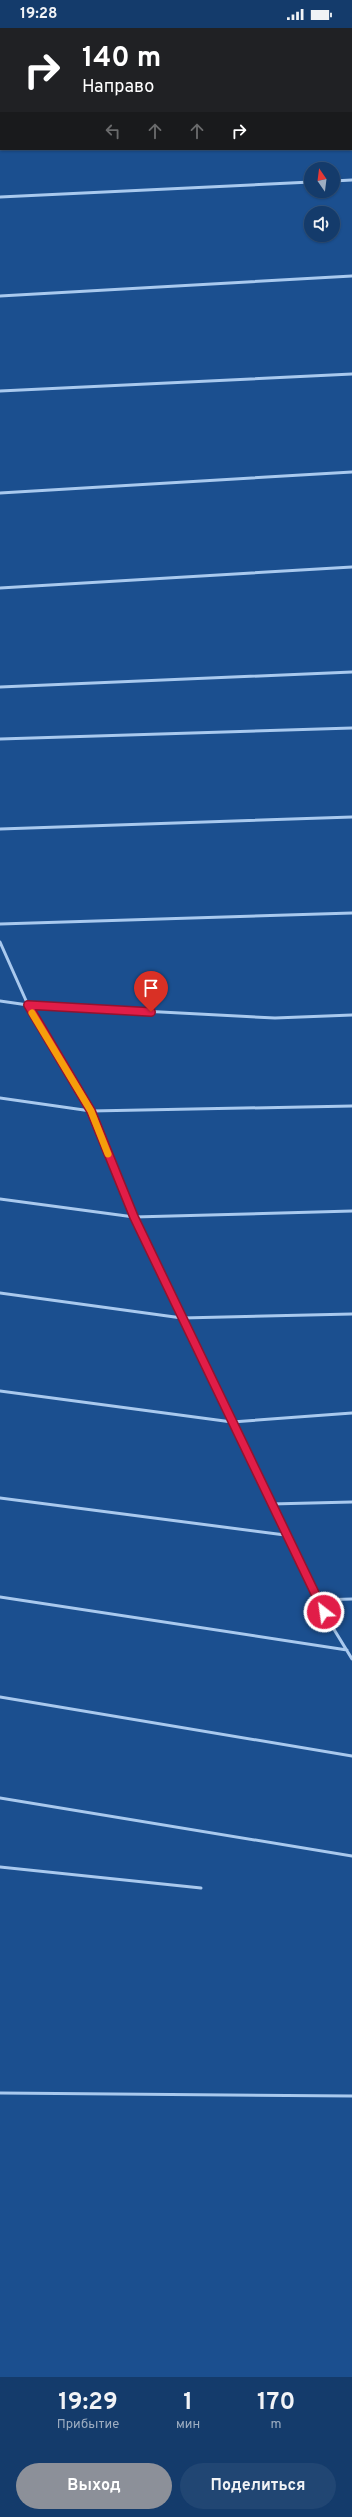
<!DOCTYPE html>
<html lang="ru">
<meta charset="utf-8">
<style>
body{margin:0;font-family:Overpass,sans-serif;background:#214673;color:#f1f3f6;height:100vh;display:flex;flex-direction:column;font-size:15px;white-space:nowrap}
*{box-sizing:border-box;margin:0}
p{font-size:13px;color:#9dadc1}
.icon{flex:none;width:22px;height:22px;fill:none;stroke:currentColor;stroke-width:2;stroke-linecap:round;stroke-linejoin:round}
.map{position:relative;height:2349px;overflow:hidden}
.drawer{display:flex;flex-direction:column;background:#143b6b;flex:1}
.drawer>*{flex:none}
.hud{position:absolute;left:0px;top:0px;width:352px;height:122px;box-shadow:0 1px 3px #0004,0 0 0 1px #33557e;background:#202124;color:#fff;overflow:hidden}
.needle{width:26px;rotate:346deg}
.buttons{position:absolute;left:304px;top:134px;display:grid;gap:8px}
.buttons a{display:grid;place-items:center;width:36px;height:36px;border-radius:50%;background:#143b6b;box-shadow:0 1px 3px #0004,0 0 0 1px #33557e;font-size:20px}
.pin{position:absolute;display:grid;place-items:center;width:34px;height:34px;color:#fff;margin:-41px -17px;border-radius:50% 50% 50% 0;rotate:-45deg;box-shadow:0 0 4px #0007}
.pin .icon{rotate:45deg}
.me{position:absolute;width:44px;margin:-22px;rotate:330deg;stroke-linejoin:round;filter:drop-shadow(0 0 3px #0008)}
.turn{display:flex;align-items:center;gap:14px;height:84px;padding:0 16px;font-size:18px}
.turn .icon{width:52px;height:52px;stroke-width:2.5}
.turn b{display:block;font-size:28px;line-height:34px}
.lanes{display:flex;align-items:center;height:38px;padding:0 16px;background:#0003;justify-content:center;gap:20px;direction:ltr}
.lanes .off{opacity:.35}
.eta{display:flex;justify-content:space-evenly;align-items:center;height:68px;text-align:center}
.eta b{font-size:24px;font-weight:700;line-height:28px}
.primary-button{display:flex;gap:8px;margin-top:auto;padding:8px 16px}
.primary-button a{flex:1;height:46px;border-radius:24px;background:#8c9099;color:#fff;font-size:16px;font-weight:700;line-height:46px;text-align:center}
.primary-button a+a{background:#214673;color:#f1f3f6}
.status{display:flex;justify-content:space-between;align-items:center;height:28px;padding:0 20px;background:#143b6b;direction:ltr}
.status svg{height:11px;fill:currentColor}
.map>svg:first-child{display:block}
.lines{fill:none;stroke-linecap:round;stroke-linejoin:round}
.lane{stroke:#a9c9ee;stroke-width:3}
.route-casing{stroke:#92132f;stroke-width:10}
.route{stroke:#e11d48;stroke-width:7}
.slow{stroke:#f59e0b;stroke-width:7}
</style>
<div class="status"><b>19:28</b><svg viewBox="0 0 49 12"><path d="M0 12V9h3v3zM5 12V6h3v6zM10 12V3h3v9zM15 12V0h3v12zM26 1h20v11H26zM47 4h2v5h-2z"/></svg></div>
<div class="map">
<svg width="352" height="2349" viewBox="0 0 352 2349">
<rect width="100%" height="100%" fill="#1b4f8f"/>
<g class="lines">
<!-- lane -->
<path class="lane" d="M 40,0 L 40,1
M 142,0 L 142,1
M 223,0 L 223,1
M 304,0 L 304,1
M 351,44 L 352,44
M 0,59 L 1,58
M 333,153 L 352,152
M 0,169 L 311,154
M 0,268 L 352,248
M 0,363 L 352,346
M 0,465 L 352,444
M 0,560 L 352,539
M 0,659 L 352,644
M 0,711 L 352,700
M 0,801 L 352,789
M 0,896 L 352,885
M 0,914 L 28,977 L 91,1083 L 134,1189 L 285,1507 L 316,1572 L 352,1631
M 0,973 L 28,977 L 275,990 L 352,987
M 0,1070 L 91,1083 L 352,1078
M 0,1171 L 134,1189 L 352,1183
M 0,1265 L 182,1290 L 352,1286
M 0,1363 L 232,1394 L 352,1385
M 0,1470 L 285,1507
M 271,1476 L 352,1474
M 0,1569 L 347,1622
M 316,1572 L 352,1571
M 0,1669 L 352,1728
M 0,1770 L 352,1828
M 0,1839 L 201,1860
M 0,2065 L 352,2068"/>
</g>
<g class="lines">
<!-- route casing -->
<g class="route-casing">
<path id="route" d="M 151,984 L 28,977 L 91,1083 L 134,1189 L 324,1584"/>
</g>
<!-- route -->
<use href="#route" class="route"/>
<!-- slow -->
<path class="slow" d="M 32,985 L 91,1083 L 108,1126"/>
</g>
</svg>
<div class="buttons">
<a><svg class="needle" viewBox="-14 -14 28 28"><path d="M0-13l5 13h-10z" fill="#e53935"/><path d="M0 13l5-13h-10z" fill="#9dadc1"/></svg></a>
<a><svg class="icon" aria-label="sound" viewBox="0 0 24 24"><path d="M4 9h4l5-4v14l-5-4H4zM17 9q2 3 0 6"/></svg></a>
</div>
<div class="pin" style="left:151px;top:984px;background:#d93025"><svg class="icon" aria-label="arrive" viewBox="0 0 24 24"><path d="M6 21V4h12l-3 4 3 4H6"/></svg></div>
<svg class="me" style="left:324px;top:1584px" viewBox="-20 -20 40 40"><circle r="17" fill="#e11d48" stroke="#fff" stroke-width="3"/><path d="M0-11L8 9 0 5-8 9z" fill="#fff"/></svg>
<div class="hud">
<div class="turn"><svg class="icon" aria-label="right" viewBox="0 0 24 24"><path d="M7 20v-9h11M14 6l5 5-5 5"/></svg><div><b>140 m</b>Направо</div></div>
<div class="lanes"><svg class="icon off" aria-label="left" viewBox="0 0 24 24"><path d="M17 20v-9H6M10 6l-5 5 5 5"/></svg><svg class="icon off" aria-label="ahead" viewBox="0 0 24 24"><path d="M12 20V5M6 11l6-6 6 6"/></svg><svg class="icon off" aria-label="ahead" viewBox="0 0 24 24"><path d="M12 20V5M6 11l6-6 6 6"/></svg><svg class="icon" aria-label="right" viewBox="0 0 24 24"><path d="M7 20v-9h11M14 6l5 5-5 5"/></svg></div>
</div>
</div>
<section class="drawer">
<div class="eta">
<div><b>19:29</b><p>Прибытие</p></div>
<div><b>1</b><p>мин</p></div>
<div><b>170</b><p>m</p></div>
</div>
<div class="primary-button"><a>Выход</a><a>Поделиться</a></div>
</section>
